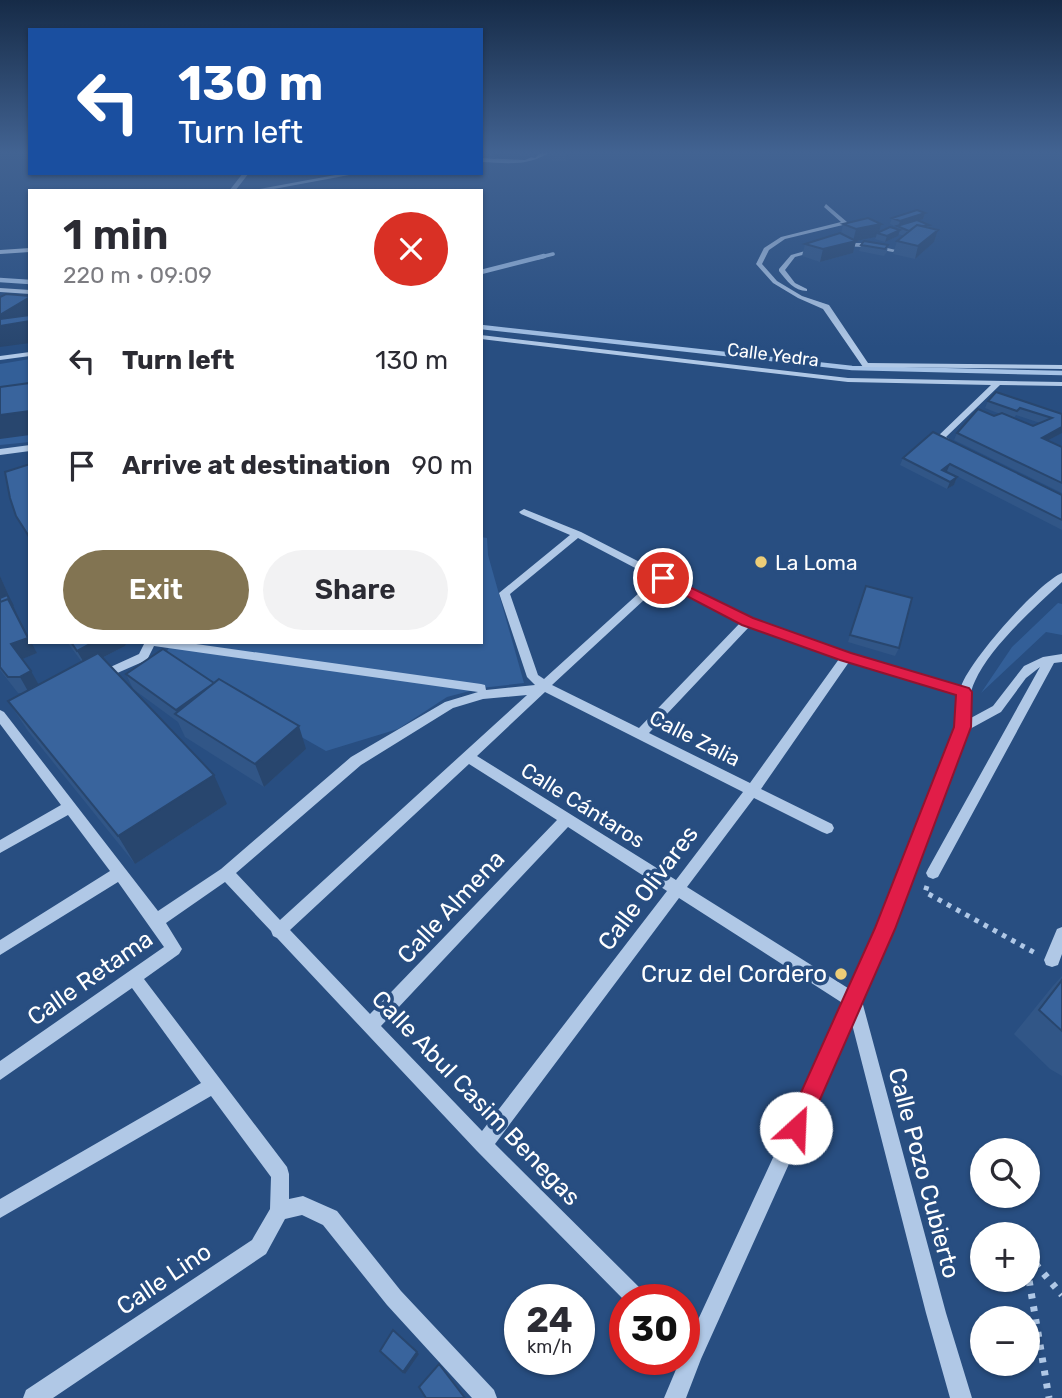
<!DOCTYPE html>
<meta charset="utf-8">
<style>
body{margin:0;font-family:Rubik,sans-serif;background:#f2f2f3;color:#2b2b33;height:100vh;display:flex;flex-direction:column;font-size:26px;white-space:nowrap}
*{box-sizing:border-box;margin:0}
p{font-size:23px;color:#7c7c81}
.icon{flex:none;width:38px;height:38px;fill:none;stroke:currentColor;stroke-width:2;stroke-linecap:round;stroke-linejoin:round}
.map{position:relative;flex:1;overflow:hidden}
.panel{position:absolute;left:28px;top:189px;width:455px;height:455px;display:flex;flex-direction:column;background:#fff;border-radius:0px;box-shadow:0 2px 5px #0004}
.panel>*{flex:none}
.hud{position:absolute;left:28px;top:28px;width:455px;height:147px;border-radius:0px;box-shadow:0 2px 5px #0004;background:#1a4fa0;color:#fff;overflow:hidden}
.tools{position:absolute;left:970px;top:1138px;display:grid;gap:14px}
.tools a{display:grid;place-items:center;width:70px;height:70px;border-radius:50%;background:#fff;box-shadow:0 2px 5px #0004;font-size:35px}
.speed{position:absolute;left:504px;top:1284px;display:flex;gap:14px;font-size:35px;font-weight:700;text-align:center}
.speed>*{display:grid;place-content:center;width:91px;height:91px;border-radius:50%;background:#fff;box-shadow:0 2px 5px #0004;line-height:1}
.speed small{font-size:18px;font-weight:400}
.speed .limit{border:10px solid #d22;background:#fff;color:#111}
.pin{position:absolute;display:grid;place-items:center;width:60px;height:60px;color:#fff;margin:-30px;border:4px solid #fff;border-radius:50%;box-shadow:0 2px 7px #0007}
.me{position:absolute;width:77px;margin:-38px;rotate:25deg;stroke-linejoin:round;filter:drop-shadow(0 0 5px #0008)}
.turn{display:flex;align-items:center;gap:24px;height:147px;padding:0 35px;font-size:32px}
.turn .icon{width:91px;height:91px;stroke-width:2.5}
.turn b{display:block;font-size:49px;line-height:60px}
.round{display:grid;place-items:center;flex:none;width:74px;height:74px;border-radius:37px;background:#f2f2f3}
.summary{display:flex;align-items:center;justify-content:space-between;height:119px;padding:0 35px}
h1{font-size:42px;font-weight:600;line-height:52px}
.action{display:flex;gap:14px;margin-top:auto;padding:14px 35px}
.action a{flex:1;height:80px;border-radius:42px;background:#827452;color:#fff;font-size:28px;font-weight:600;line-height:80px;text-align:center}
.action a+a{background:#f2f2f3;color:#2b2b33}
ul{padding:0;list-style:none}
li{display:flex;align-items:center;gap:21px;height:105px;padding:0 35px}
li div{flex:1}
li b{display:block;font-size:26px}
li em{font-style:normal}
.map>svg:first-child{display:block}
.green{fill:#335f98}
.lines{fill:none;stroke-linecap:round;stroke-linejoin:round}
.stream-far1{stroke:#a5c2e6;stroke-width:3.5}
.stream{stroke:#a5c2e6;stroke-width:4.5}
.path-far1{stroke:#b0c8e6;stroke-width:5;stroke-dasharray:4.5 6;stroke-linecap:butt}
.path{stroke:#b0c8e6;stroke-width:7;stroke-dasharray:5 8;stroke-linecap:butt}
.minor{fill:#b0c8e6;fill-rule:evenodd}
.wall{fill:#315687;fill-rule:evenodd}
.shaded-wall{fill:#28466e}
.building{fill:#39649d;stroke:#28466e;stroke-width:2}
.route{fill:#e11d48;stroke:#92132f;stroke-width:2}
.poi-dot{fill:#edcd77;stroke:#284e81;stroke-width:2.5}
.labels{text-anchor:middle;dominant-baseline:central;stroke-width:7;stroke-linejoin:round;paint-order:stroke}
.far-street-label{font-size:18px;fill:#fff;stroke:#284e81}
.poi-label{font-size:21px;fill:#fff;stroke:#284e81;text-anchor:start}
.street-label{font-size:21px;fill:#fff;stroke:#284e81}
.near-street-label{font-size:24px;fill:#fff;stroke:#284e81}
.near-poi-label{font-size:24px;fill:#fff;stroke:#284e81;text-anchor:end}
</style>
<div class="map">
<svg width="1062" height="1398" viewBox="0 0 1062 1398">
<rect width="100%" height="100%" fill="#284e81"/>
<!-- green -->
<path class="green" d="M 30,359 L 30,442 L 0,445 L 0,364 Z
M 481,537 L 487,538 L 488,555 L 524,683 L 481,688 L 447,697 L 398,729 L 326,751 L 163,658 L 172,642 L 481,642 Z
M 1058,603 L 1062,604 L 1062,635 L 1046,632 L 981,693 L 1012,647 Z"/>
<g class="lines">
<!-- stream-far1 -->
<path class="stream-far1" d="M 537,258 L 553,254"/>
<!-- stream -->
<path class="stream" d="M 481,272 L 544,256
M 0,280 L 30,282
M 481,327 L 852,368 L 1062,373"/>
<!-- path-far1 -->
<path class="path-far1" d="M 927,886 L 925,892 L 1037,954"/>
<!-- path -->
<path class="path" d="M 1027,1254 L 1062,1295
M 1027,1268 L 1049,1398"/>
<!-- minor -->
<path class="minor" d="M 545,151 L 551,151 C 530,167 506,163 481,162 L 481,158 L 525,160 Z
M 175,173 L 185,173 L 182,175 Z
M 243,173 L 249,173 L 235,191 L 229,191 Z
M 346,173 L 360,173 L 263,191 L 249,191 Z
M 826,204 L 847,222 L 847,224 L 785,239 L 769,250 L 762,264 L 777,281 L 802,296 L 829,305 L 868,363 L 1062,365 L 1062,369 L 863,367 L 823,309 L 798,298 L 773,283 L 756,264 L 764,248 L 781,237 L 841,222 L 824,207 Z
M 840,243 L 865,243 L 896,250 L 893,252 L 865,247 L 838,246 L 838,244 Z
M 819,247 L 821,248 L 821,250 L 795,257 L 785,270 L 795,283 L 807,289 L 807,291 C 794,291 787,281 779,271 L 779,269 L 791,255 Z
M 30,248 L 30,252 L 0,254 L 0,250 Z
M 0,288 L 30,290 L 30,294 L 0,292 Z
M 481,335 L 848,378 L 1062,382 L 1062,386 L 1000,385 L 946,437 L 956,444 L 952,447 L 936,438 L 991,385 L 848,382 L 481,339 Z
M 30,352 L 30,356 L 0,360 L 0,356 Z
M 30,445 L 30,451 L 0,455 L 0,449 Z
M 524,509 L 581,532 L 751,619 L 850,654 L 961,687 C 969,661 1038,583 1062,573 L 1062,582 C 1034,608 990,647 975,681 C 969,693 969,706 969,719 L 993,706 L 1024,666 L 1043,657 L 1062,654 L 1062,662 L 1054,663 L 938,877 L 933,879 L 928,877 L 926,873 L 928,869 L 1040,667 L 1026,678 L 1001,712 L 968,730 L 893,929 L 862,1001 L 946,1313 L 972,1398 L 950,1398 L 926,1313 L 852,1024 L 701,1359 L 686,1398 L 664,1398 L 680,1360 L 684,1360 L 685,1348 L 844,1004 L 679,898 L 495,1144 L 645,1293 L 648,1300 L 625,1301 L 477,1151 L 277,938 L 273,936 L 271,931 L 225,882 L 166,923 L 182,949 L 179,954 L 144,979 L 287,1167 L 289,1174 L 289,1199 L 303,1196 L 337,1211 L 401,1291 L 494,1390 L 497,1398 L 472,1398 L 387,1305 L 323,1225 L 302,1215 L 285,1219 L 266,1254 L 53,1398 L 23,1398 L 26,1390 L 252,1240 L 270,1209 L 271,1177 L 211,1096 L 0,1218 L 0,1199 L 201,1083 L 132,988 L 0,1080 L 0,1061 L 164,947 L 118,882 L 0,955 L 0,940 L 110,871 L 68,815 L 0,853 L 0,840 L 61,805 L 0,724 L 0,710 L 4,712 L 158,911 L 221,869 L 351,757 L 445,702 L 478,692 L 154,646 L 147,660 L 99,681 L 93,677 L 95,674 L 139,654 L 145,642 L 182,642 L 481,684 L 485,685 L 486,690 L 535,685 L 527,677 L 499,593 L 570,535 L 521,514 L 519,512 ZM 578,538 L 740,623 L 639,728 L 552,685 L 658,587 L 659,585 L 658,583 L 650,583 L 544,679 L 538,675 L 510,594 ZM 749,627 L 839,659 L 750,783 L 649,733 ZM 849,662 L 958,695 L 957,727 L 877,929 L 851,990 L 687,887 L 754,798 L 822,832 L 827,834 L 832,832 L 834,828 L 832,824 L 761,789 ZM 545,692 L 743,792 L 676,880 L 477,756 ZM 527,695 L 280,920 L 236,873 L 361,765 L 453,708 L 483,699 ZM 469,764 L 557,820 L 370,1014 L 290,930 ZM 568,827 L 667,891 L 482,1131 L 381,1026 Z
M 1062,927 L 1062,954 L 1058,965 L 1052,967 L 1046,965 L 1044,960 L 1057,929 Z"/>
</g>
<!-- wall -->
<path class="wall" d="M 481,151 L 542,151 L 535,158 L 506,152 L 495,159 L 481,157 Z
M 552,151 L 569,151 L 566,161 L 552,161 Z
M 925,213 L 923,219 L 918,220 L 929,225 L 928,228 L 938,230 L 934,242 L 915,259 L 893,254 L 897,241 L 904,236 L 898,234 L 898,236 L 885,242 L 875,239 L 876,237 L 856,241 L 853,253 L 820,262 L 802,256 L 805,244 L 841,234 L 843,224 L 881,224 L 879,232 L 896,229 L 897,227 L 890,224 L 892,218 Z
M 861,245 L 888,245 L 887,252 L 884,256 L 859,251 Z
M 988,401 L 1062,414 L 1062,433 L 1048,440 L 1062,447 L 1062,493 L 954,440 L 957,433 L 1000,414 L 985,408 ZM 1016,415 L 1040,423 L 1033,426 L 1014,418 Z
M 933,432 L 1062,495 L 1062,530 L 947,471 L 946,472 L 957,477 L 954,485 L 947,489 L 900,465 L 903,458 Z
M 0,576 L 17,614 L 30,640 L 30,642 L 37,653 L 22,659 L 39,685 L 82,662 L 67,642 L 127,642 L 125,646 L 102,658 L 227,804 L 135,864 L 28,731 L 8,701 L 23,693 L 18,693 L 0,670 Z
M 866,586 L 899,648 L 895,656 L 848,642 Z
M 126,674 L 306,749 L 264,787 L 185,737 L 178,722 L 133,689 Z
M 1062,976 L 1062,1076 L 1050,1069 L 1014,1034 L 1052,987 Z"/>
<!-- shaded-wall -->
<path class="shaded-wall" d="M 494,151 L 506,151 L 506,152 L 495,159 Z
M 535,151 L 542,151 L 535,158 Z
M 566,151 L 569,151 L 566,161 Z
M 925,213 L 923,219 L 898,227 L 900,221 Z
M 881,224 L 879,233 L 877,233 L 876,237 L 856,241 L 853,253 L 820,262 L 823,249 L 853,241 L 856,229 Z
M 900,230 L 898,236 L 885,242 L 887,236 Z
M 938,230 L 934,242 L 915,259 L 918,246 Z
M 30,297 L 30,343 L 0,347 L 0,315 Z
M 30,411 L 30,435 L 0,439 L 0,415 Z
M 1062,427 L 1062,433 L 1039,445 L 1042,438 Z
M 950,464 L 947,471 L 939,477 L 942,470 Z
M 957,477 L 954,485 L 947,489 L 950,482 Z
M 0,576 L 17,614 L 30,640 L 30,642 L 31,642 L 37,653 L 20,660 L 11,644 L 0,607 Z
M 94,642 L 127,642 L 125,646 L 86,666 L 77,651 Z
M 31,671 L 40,687 L 29,693 L 20,677 Z
M 214,683 L 179,717 L 176,710 Z
M 299,726 L 306,749 L 264,787 L 255,764 Z
M 214,775 L 227,804 L 135,864 L 118,836 Z
M 417,1352 L 419,1354 L 405,1374 L 403,1372 Z"/>
<!-- building -->
<path class="building" d="M 917,210 L 925,213 L 900,221 L 892,218 Z
M 868,218 L 881,224 L 856,229 L 843,224 Z
M 917,220 L 929,225 L 923,226 L 917,225 L 909,231 L 897,226 Z
M 917,225 L 938,230 L 918,246 L 897,241 Z
M 890,227 L 900,230 L 887,236 L 877,233 Z
M 840,233 L 856,241 L 823,249 L 805,244 Z
M 864,241 L 888,245 L 885,249 L 861,245 Z
M 6,294 L 30,296 L 30,297 L 0,315 L 0,297 Z
M 30,315 L 30,321 L 0,326 L 0,319 Z
M 30,383 L 30,411 L 0,415 L 0,387 Z
M 996,392 L 1062,414 L 1062,427 L 1042,438 L 1062,447 L 1062,483 L 957,433 L 978,409 L 994,416 L 1002,413 L 1033,426 L 1052,418 L 1020,408 L 1017,411 L 988,401 Z
M 933,432 L 1062,495 L 1062,520 L 950,464 L 942,470 L 957,477 L 950,482 L 903,458 Z
M 30,464 L 30,538 L 16,516 L 10,498 L 5,472 Z
M 866,586 L 912,598 L 899,648 L 850,635 Z
M 7,595 L 13,606 L 8,599 L 0,602 L 0,598 Z
M 8,599 L 28,638 L 11,644 L 31,671 L 20,677 L 8,677 L 0,667 L 0,602 Z
M 71,642 L 94,642 L 77,651 Z
M 163,649 L 214,683 L 176,710 L 126,674 Z
M 98,653 L 214,775 L 118,836 L 8,701 Z
M 219,679 L 299,726 L 255,764 L 175,714 Z
M 1062,980 L 1062,1031 L 1039,1010 Z
M 393,1330 L 417,1352 L 403,1372 L 380,1351 Z
M 439,1364 L 465,1398 L 426,1398 L 419,1387 Z"/>
<!-- sky -->
<linearGradient id="sky" x2="0" y2="1"><stop stop-color="#162b47"/><stop offset="0.44" stop-color="#426392"/><stop offset="1" stop-color="#426392" stop-opacity="0"/></linearGradient>
<rect width="1062" height="347" fill="url(#sky)"/>
<!-- route -->
<path class="route" d="M 663,574 L 753,618 L 851,653 L 969,688 L 972,692 L 971,727 L 895,929 L 804,1136 L 796,1139 L 788,1136 L 785,1128 L 875,928 L 954,727 L 956,695 L 840,660 L 742,625 L 658,581 L 658,575 Z"/>
<!-- markers -->
<g class="poi-dot">
<circle cx="761" cy="562" r="7"/>
<circle cx="841" cy="974" r="7"/>
</g>
<g class="labels">
<!-- far-street labels -->
<g class="far-street-label">
<text transform="translate(773 355) rotate(7)">Calle Yedra</text>
</g>
<!-- poi labels -->
<g class="poi-label">
<text x="775" y="562">La Loma</text>
</g>
<!-- street labels -->
<g class="street-label">
<text transform="translate(695 738) rotate(27)">Calle Zalia</text>
<text transform="translate(583 805) rotate(32)">Calle Cántaros</text>
</g>
<!-- near-street labels -->
<g class="near-street-label">
<text transform="translate(648 888) rotate(-53)">Calle Olivares</text>
<text transform="translate(451 907) rotate(-47)">Calle Almena</text>
<text transform="translate(90 978) rotate(-35)">Calle Retama</text>
<text transform="translate(476 1098) rotate(46)">Calle Abul Casim Benegas</text>
<text transform="translate(924 1173) rotate(75)">Calle Pozo Cubierto</text>
<text transform="translate(164 1279) rotate(-34)">Calle Lino</text>
</g>
<!-- near-poi labels -->
<g class="near-poi-label">
<text x="827" y="974">Cruz del Cordero</text>
</g>
</g>
</svg>
<div class="tools">
<a><svg class="icon" aria-label="search" viewBox="0 0 24 24"><circle cx="10" cy="10" r="6"/><path d="M15 15l6 6"/></svg></a>
<a>+</a>
<a>−</a>
</div>
<div class="speed"><div>24<small>km/h</small></div><div class="limit">30</div></div>
<div class="pin" style="left:663px;top:578px;background:#d93025"><svg class="icon" aria-label="arrive" viewBox="0 0 24 24"><path d="M6 21V4h12l-3 4 3 4H6"/></svg></div>
<svg class="me" style="left:796px;top:1128px" viewBox="-20 -20 40 40"><circle r="19" fill="#fff"/><path d="M0-13L10 11 0 6-10 11z" fill="#e11d48"/></svg>
<div class="hud">
<div class="turn"><svg class="icon" aria-label="left" viewBox="0 0 24 24"><path d="M17 20v-9H6M10 6l-5 5 5 5"/></svg><div><b>130 m</b>Turn left</div></div>
</div>
<section class="panel">
<div class="summary"><div><h1>1 min</h1><p>220 m · 09:09</p></div><a class="round" style="background:#d93025;color:#fff"><svg class="icon" aria-label="close" viewBox="0 0 24 24"><path d="M6 6l12 12M18 6L6 18"/></svg></a></div>
<ul>
<li><svg class="icon" aria-label="left" viewBox="0 0 24 24"><path d="M17 20v-9H6M10 6l-5 5 5 5"/></svg><div><b>Turn left</b></div><em>130 m</em></li>
<li><svg class="icon" aria-label="arrive" viewBox="0 0 24 24"><path d="M6 21V4h12l-3 4 3 4H6"/></svg><div><b>Arrive at destination</b></div><em>90 m</em></li>
</ul>
<div class="action"><a>Exit</a><a>Share</a></div>
</section>
</div>
